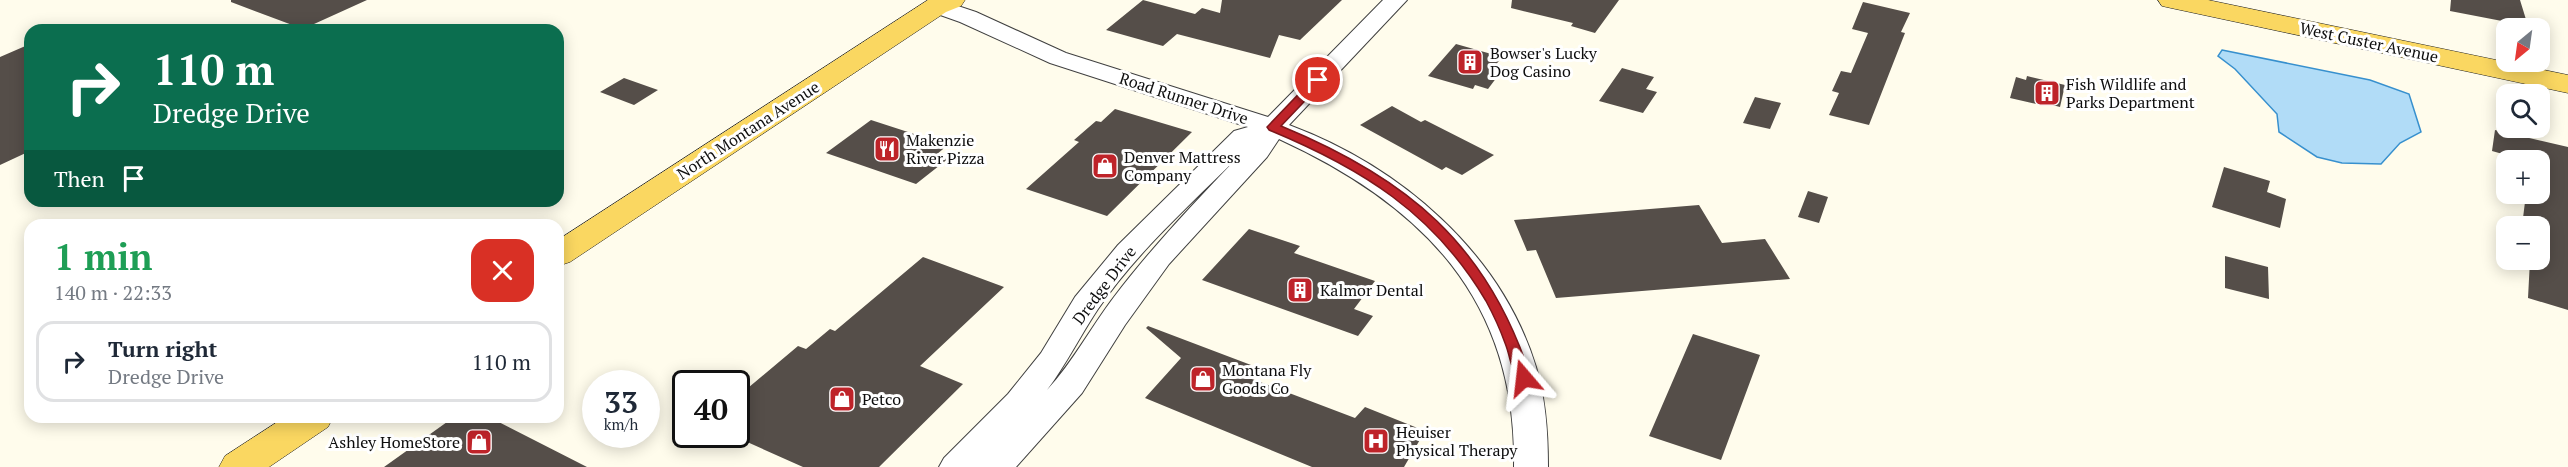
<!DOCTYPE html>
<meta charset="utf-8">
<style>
body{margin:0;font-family:"PT Serif",serif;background:#f6f6f7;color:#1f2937;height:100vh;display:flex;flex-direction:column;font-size:22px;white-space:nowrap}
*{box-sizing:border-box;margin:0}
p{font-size:20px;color:#747a83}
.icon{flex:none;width:33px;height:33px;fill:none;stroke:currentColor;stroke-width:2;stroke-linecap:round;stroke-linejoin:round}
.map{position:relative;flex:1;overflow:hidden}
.details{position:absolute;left:24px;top:219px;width:540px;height:204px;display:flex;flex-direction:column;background:#fff;border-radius:18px;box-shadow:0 3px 15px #0003}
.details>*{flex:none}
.banner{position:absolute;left:24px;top:24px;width:540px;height:183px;border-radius:18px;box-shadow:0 3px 15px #0003;background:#0b6e4f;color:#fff;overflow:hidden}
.needle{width:39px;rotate:209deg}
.buttons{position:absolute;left:2496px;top:18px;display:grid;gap:12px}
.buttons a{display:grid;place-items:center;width:54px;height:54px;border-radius:12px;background:#fff;box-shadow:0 3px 15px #0003;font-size:30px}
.speed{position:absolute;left:582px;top:370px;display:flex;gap:12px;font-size:30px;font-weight:700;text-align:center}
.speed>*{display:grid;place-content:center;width:78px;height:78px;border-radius:50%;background:#fff;box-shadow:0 3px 15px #0003;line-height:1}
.speed small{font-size:15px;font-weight:400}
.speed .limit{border:3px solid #111;border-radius:9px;background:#fff;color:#111}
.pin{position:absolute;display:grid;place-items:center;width:51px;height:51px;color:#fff;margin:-26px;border:3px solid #fff;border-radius:50%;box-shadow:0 2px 6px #0007}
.me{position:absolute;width:66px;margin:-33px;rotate:343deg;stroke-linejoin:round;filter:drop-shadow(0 0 4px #0008)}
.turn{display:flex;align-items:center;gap:21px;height:126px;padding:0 30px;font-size:27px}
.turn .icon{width:78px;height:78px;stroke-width:2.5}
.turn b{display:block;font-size:42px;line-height:51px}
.then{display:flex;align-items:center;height:57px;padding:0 30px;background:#0003;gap:12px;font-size:22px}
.round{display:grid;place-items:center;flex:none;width:63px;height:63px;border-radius:18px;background:#f6f6f7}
.head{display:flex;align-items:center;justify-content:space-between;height:102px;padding:0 30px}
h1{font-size:36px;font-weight:700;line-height:45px;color:#1e9e55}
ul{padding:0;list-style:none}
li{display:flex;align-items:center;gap:18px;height:81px;margin:0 12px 9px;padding:0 18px;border:3px solid #e0e1e3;border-radius:18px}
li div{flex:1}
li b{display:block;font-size:22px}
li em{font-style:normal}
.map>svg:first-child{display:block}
.water{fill:#b1dcf7;stroke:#3790ce;stroke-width:1.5}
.building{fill:#554e49}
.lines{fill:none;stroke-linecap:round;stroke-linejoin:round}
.minor-casing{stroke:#404040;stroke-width:2}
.major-casing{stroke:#1e1e1e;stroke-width:1}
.minor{fill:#fff;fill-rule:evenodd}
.major{fill:#fad761;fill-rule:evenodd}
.route{fill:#be2329;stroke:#7c171b;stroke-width:1.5}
.labels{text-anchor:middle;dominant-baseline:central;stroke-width:6;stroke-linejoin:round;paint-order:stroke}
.street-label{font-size:16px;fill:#0d0d0d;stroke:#fff}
.poi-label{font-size:16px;fill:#0d0d0d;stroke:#fff;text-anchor:start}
</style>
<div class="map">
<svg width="2568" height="467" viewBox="0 0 2568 467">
<rect width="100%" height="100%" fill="#fffcec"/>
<!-- water -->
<path class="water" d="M 2222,50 L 2370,80 L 2409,94 L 2421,132 L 2400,143 L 2381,164 L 2342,163 L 2317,157 L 2279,132 L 2277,114 L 2235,69 L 2218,56 Z"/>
<!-- building -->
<path class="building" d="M 231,0 L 367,0 L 303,29 L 231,2 Z
M 1143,0 L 1195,14 L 1202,8 L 1220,13 L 1222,0 L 1342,0 L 1300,40 L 1279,35 L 1270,58 L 1177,34 L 1163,46 L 1106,30 Z
M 1512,0 L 1619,0 L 1595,33 L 1571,26 L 1573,23 L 1511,8 Z
M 2451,0 L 2520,0 L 2528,26 L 2450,11 Z
M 1863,2 L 1910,13 L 1901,32 L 1905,33 L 1869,125 L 1829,115 L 1839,93 L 1832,91 L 1841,71 L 1851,73 L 1868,33 L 1852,29 Z
M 30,44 L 30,151 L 0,165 L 0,57 Z
M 1456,44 L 1502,57 L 1494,67 L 1503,69 L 1488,89 L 1475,85 L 1473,89 L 1428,76 Z
M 1622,68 L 1654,77 L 1646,89 L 1657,92 L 1643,113 L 1599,101 Z
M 2027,76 L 2065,85 L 2060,107 L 2041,102 L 2041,105 L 2010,98 L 2016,77 L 2026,80 Z
M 624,78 L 658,90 L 634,105 L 600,92 Z
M 1755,97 L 1781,103 L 1770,129 L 1743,123 Z
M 1392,106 L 1421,122 L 1425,120 L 1494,155 L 1462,175 L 1446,167 L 1442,170 L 1360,125 Z
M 1115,109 L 1192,132 L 1107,216 L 1026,189 L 1079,142 L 1074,140 L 1096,121 L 1101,122 Z
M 871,120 L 948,145 L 937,154 L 949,158 L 916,184 L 826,153 Z
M 2495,130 L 2568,147 L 2568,310 L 2528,298 L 2530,260 L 2540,260 L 2540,226 L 2522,226 L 2526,194 L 2540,194 L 2540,160 L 2524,160 L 2492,151 Z
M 2224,167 L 2270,181 L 2267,192 L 2286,199 L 2280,228 L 2212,207 Z
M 1808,191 L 1828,197 L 1819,223 L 1798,217 Z
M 1699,205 L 1722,243 L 1765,239 L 1790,279 L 1556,298 L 1536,250 L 1527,251 L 1514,220 Z
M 1249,229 L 1300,246 L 1294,253 L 1375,281 L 1354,309 L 1373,316 L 1358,336 L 1202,280 Z
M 2225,256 L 2268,267 L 2269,299 L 2225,288 Z
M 923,257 L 1004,287 L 920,366 L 963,384 L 879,467 L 803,467 L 736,437 L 736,398 L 798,346 L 806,349 L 830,329 L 835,331 Z
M 1148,326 L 1251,365 L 1244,376 L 1355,418 L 1365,407 L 1425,431 L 1404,467 L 1312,467 L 1145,398 L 1181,358 L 1146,328 Z
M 1693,334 L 1760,355 L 1721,460 L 1649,436 Z
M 454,417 L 489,417 L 587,467 L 384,467 Z"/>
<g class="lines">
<!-- minor casing -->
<g class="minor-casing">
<path id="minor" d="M 940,0 L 976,12 L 1066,53 L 1268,117 L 1383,0 L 1407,0 L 1289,125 C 1399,166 1501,252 1536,367 C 1546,400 1548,433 1548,467 L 1514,467 C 1517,300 1423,205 1279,139 L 1267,157 L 1169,264 L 1125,325 L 1082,393 L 1016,467 L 939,467 L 944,458 L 1008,394 L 1041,353 L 1075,297 L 1118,245 L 1234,131 L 1248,127 L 1050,63 L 960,22 L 929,11 L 926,6 L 929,1 ZM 1237,158 C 1194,203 1152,247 1114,297 C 1091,327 1073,362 1047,390 C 1066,365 1080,336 1098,309 C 1136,253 1189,206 1237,158 Z"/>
</g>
<!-- major casing -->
<g class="major-casing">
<path id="major" d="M 928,0 L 965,0 L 961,6 L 946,12 L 570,262 L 558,266 L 558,240 Z
M 2158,0 L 2208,0 L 2568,75 L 2568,93 L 2171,8 L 2162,6 Z
M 285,417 L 333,417 L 328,427 L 269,467 L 219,467 L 225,456 Z"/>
</g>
<!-- minor -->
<use href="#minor" class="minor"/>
<!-- major -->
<use href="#major" class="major"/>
</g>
<!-- route -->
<path class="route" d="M 1318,77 L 1322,78 L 1322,83 L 1281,126 C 1407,178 1488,244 1531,378 L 1529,381 L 1518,381 C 1511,370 1510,355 1505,343 C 1500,329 1493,314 1486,301 C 1434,213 1361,168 1269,130 L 1267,127 L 1269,125 L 1314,78 Z"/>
<!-- icons -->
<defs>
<g id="building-square" transform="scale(1.35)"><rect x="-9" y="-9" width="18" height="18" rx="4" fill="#be2329" stroke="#fff"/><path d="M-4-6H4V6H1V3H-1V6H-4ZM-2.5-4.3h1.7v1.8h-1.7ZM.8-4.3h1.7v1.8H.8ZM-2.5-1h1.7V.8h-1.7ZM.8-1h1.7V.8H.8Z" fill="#fff"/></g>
<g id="restaurant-square" transform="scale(1.35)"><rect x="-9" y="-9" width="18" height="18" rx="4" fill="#be2329" stroke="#fff"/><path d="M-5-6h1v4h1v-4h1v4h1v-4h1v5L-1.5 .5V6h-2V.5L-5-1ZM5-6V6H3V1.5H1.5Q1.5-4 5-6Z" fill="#fff"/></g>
<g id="shop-square" transform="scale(1.35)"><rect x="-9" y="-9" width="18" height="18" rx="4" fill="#be2329" stroke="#fff"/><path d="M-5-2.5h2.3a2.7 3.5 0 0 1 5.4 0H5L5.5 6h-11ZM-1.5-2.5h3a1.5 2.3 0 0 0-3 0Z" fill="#fff"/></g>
<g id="hospital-square" transform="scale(1.35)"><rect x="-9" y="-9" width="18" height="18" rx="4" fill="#be2329" stroke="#fff"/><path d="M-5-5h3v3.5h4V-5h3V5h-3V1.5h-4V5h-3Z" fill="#fff"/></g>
</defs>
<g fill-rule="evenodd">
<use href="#building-square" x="1470" y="62"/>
<use href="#building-square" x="2047" y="93"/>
<use href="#restaurant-square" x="887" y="149"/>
<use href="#shop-square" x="1105" y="166"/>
<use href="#building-square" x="1300" y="290"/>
<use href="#shop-square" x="1203" y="379"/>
<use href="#shop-square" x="842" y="399"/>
<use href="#hospital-square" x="1376" y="441"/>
<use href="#shop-square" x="479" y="442"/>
</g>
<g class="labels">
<!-- street labels -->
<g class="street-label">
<text transform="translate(2369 42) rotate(12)">West Custer Avenue</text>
<text transform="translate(1184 98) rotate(18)">Road Runner Drive</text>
<text transform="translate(748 130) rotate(-33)">North Montana Avenue</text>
<text transform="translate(1104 285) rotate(-53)">Dredge Drive</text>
</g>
<!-- poi labels -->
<g class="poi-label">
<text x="1490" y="53">Bowser's Lucky<tspan x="1490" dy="18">Dog Casino</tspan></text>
<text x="2066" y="84">Fish Wildlife and<tspan x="2066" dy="18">Parks Department</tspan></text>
<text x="906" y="140">Makenzie<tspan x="906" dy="18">River Pizza</tspan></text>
<text x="1124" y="157">Denver Mattress<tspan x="1124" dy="18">Company</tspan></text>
<text x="1320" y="290">Kalmor Dental</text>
<text x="1222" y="370">Montana Fly<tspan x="1222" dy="18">Goods Co</tspan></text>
<text x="862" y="399">Petco</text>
<text x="1396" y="432">Heuiser<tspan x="1396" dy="18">Physical Therapy</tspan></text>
<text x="460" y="442" text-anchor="end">Ashley HomeStore</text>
</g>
</g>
</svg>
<div class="buttons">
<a><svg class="needle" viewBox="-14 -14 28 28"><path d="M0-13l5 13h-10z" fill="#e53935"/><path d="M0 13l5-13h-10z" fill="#747a83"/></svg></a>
<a><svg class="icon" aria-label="search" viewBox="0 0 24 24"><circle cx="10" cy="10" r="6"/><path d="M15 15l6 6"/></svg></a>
<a>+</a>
<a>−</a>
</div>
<div class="speed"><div>33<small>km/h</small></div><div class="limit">40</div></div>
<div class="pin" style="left:1318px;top:80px;background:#d93025"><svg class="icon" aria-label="arrive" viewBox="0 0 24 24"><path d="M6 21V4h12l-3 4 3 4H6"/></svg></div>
<svg class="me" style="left:1524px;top:378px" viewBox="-20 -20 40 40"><path d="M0-17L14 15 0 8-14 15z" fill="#be2329" stroke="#fff" stroke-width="4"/></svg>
<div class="banner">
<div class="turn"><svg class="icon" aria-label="right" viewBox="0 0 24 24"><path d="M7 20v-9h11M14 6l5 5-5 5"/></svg><div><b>110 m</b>Dredge Drive</div></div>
<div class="then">Then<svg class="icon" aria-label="arrive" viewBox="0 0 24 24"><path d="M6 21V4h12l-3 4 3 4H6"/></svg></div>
</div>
<section class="details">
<div class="head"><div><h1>1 min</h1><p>140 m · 22:33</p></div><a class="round" style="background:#d93025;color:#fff"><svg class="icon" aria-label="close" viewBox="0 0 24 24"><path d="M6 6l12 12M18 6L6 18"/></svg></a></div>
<ul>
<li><svg class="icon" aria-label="right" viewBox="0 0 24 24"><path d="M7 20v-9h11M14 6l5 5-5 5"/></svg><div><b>Turn right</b><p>Dredge Drive</p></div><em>110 m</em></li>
</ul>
</section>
</div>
